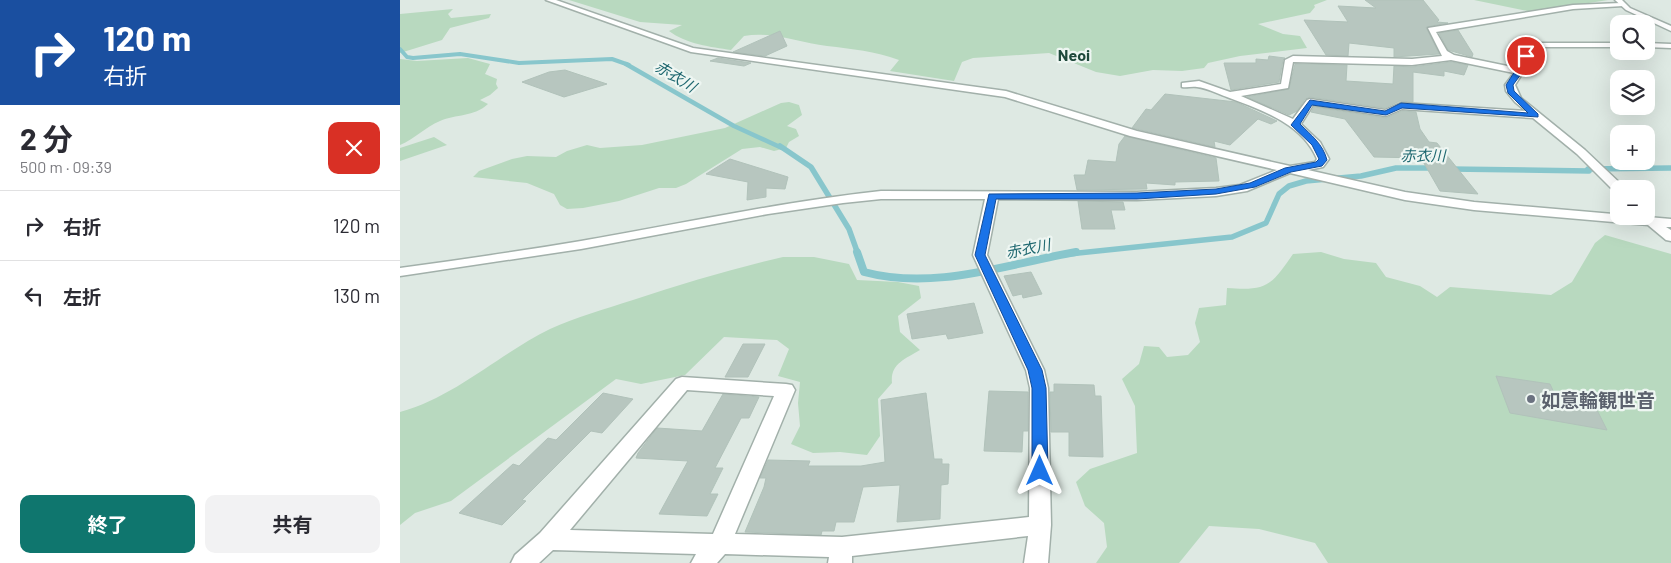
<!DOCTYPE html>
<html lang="ja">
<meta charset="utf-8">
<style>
body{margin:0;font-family:Barlow,"Noto Sans JP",sans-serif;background:#f2f2f3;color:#2b2b33;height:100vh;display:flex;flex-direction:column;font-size:19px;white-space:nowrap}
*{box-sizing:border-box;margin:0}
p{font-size:16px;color:#7c7c81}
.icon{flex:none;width:28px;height:28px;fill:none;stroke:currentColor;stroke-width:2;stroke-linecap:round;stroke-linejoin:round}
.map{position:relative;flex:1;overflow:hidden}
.side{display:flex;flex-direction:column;background:#fff;width:400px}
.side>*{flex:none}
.hud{background:#1a4fa0;color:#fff;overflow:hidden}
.buttons{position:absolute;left:1210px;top:15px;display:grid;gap:10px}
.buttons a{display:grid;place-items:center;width:45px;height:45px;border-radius:10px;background:#fff;box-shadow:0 5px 20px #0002;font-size:25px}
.pin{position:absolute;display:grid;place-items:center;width:42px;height:42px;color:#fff;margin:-21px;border:2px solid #fff;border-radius:50%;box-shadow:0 1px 5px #0007}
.me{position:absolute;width:55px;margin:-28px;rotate:0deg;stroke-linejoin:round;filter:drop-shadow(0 0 4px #0008)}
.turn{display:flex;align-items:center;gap:18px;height:105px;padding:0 20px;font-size:22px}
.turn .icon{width:65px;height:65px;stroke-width:2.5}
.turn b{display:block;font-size:35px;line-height:42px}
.round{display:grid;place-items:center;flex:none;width:52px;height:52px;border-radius:10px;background:#f2f2f3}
.overview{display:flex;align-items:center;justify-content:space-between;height:85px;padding:0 20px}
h1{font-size:30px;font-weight:700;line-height:38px}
.primary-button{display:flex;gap:10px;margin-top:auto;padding:10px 20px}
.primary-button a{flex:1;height:58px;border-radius:10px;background:#0f766e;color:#fff;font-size:20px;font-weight:700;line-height:58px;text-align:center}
.primary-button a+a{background:#f2f2f3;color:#2b2b33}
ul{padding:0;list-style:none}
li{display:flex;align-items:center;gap:15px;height:70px;padding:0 20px;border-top:1px solid #e1e1e2}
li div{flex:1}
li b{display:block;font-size:19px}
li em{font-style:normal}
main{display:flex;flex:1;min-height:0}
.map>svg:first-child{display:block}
.green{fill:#b8d9bf}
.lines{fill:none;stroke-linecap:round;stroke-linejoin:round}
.stream-far3{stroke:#88c6cc;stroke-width:4}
.stream-far2{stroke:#88c6cc;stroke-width:4.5}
.stream-far1{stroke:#88c6cc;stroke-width:5.5}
.stream{stroke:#88c6cc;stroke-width:8}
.building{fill:#b7c6bf;stroke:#b1c2ba}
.minor-casing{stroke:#a2b0aa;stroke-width:3}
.tertiary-casing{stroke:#a2b0aa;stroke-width:3}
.minor{fill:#fff;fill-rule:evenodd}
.tertiary{fill:#fff;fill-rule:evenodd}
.route{fill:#1a73e8;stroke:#114b97}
.worship-dot{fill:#6b7280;stroke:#eef6f2;stroke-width:2}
.labels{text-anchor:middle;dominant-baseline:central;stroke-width:4.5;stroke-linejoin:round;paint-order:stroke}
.far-water-label{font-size:15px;font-style:italic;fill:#1f6870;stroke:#eef6f2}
.far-quarter-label{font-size:16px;font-weight:bold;fill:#1e483b;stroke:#eef6f2}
.near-worship-label{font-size:19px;font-weight:bold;fill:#5b616d;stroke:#eef6f2;text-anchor:start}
</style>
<main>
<section class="side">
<div class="hud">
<div class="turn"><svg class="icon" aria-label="right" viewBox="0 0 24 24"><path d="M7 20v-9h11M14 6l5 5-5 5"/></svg><div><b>120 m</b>右折</div></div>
</div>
<div class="overview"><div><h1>2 分</h1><p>500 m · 09:39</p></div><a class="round" style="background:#d93025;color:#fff"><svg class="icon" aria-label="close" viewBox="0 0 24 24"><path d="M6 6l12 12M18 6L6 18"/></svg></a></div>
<ul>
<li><svg class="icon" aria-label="right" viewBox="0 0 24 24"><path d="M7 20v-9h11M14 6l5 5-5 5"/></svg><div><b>右折</b></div><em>120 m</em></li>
<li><svg class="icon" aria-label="left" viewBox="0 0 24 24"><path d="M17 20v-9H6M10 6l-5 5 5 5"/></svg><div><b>左折</b></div><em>130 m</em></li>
</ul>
<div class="primary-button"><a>終了</a><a>共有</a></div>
</section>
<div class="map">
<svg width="1271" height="563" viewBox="0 0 1271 563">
<rect width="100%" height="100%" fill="#dee9e3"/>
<!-- green -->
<path class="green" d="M 169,0 L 927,0 L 914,5 L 915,7 L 910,13 L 858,24 L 883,34 L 900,36 L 907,48 L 840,56 L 808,63 L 804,68 L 782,71 L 753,70 L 720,76 L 696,72 L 649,53 L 573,58 L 562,62 L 554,81 L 490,71 L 499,60 C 475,51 452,49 427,46 C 399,43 373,31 344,36 L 331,50 C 311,47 286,44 269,31 L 282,25 L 240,22 Z
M 1074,0 L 1208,0 L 1132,12 Z
M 53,9 L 48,14 L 51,18 L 91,14 L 89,18 L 50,28 L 42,40 L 0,53 L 0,14 Z
M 68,58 L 90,64 L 85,74 L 97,79 L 96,84 L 98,88 L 90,95 L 80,100 L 88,104 C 74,117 56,114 40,121 C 25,127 15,139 0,145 L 0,59 L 17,61 Z
M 389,102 L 399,105 L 402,115 L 387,126 L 396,129 L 399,136 L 389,142 L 386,148 L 374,151 L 360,147 L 342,149 L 286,184 L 276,188 L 259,188 L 219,201 L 183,208 L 167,209 L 160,205 L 154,194 L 127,183 L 73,177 L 79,171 L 112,159 L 127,156 L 156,157 L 167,151 L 187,145 L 200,148 L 242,145 L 325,128 L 381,103 Z
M 34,137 L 47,145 L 0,161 L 0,148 Z
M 1205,235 L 1271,254 L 1271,563 L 928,563 L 915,543 L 859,529 L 809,526 L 779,563 L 696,563 L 707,547 L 704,523 L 685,506 L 676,482 L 690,469 L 737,453 L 735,406 L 722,379 L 739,364 L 744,346 L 759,347 L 767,357 L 788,355 L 800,342 L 795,323 L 799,308 L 826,305 L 827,288 C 867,291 871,286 893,254 L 921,252 L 944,259 L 976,263 L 986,277 L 1020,286 L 1037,297 L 1050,287 L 1151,295 L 1172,282 L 1195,243 Z
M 383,257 L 414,257 L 449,264 L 457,280 L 498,282 L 519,286 L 521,298 L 498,316 L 500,332 L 520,350 C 505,359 490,364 492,383 L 478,399 L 480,436 L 467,455 L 440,452 L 413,453 L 391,444 L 400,426 L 398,403 L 400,382 L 378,376 L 389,349 L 377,340 L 324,337 L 285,375 L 241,384 L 216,379 L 51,501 L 15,513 L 0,525 L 0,412 C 55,397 99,354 150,329 C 176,317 205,309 233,300 C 282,284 332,269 383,257 Z"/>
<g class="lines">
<!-- stream-far3 -->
<path class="stream-far3" d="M 0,49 L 7,57 L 13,58 L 60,54 L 119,63 L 212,59 L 229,65"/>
<!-- stream-far2 -->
<path class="stream-far2" d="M 226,64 L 334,126 L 382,148"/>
<!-- stream-far1 -->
<path class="stream-far1" d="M 380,146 L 411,167 L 449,229 L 458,254
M 1050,169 L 1189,171 L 1188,169 L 1271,168
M 669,254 L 832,237 L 866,223 L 879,194 L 889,186 L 906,181 L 961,176 L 996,168 L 1034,168"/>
<!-- stream -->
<path class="stream" d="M 457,252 L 464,272 C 535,291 606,264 676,252"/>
</g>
<!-- building -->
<path class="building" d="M 965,0 L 1023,0 L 1039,20 L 1037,22 L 1048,23 L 1026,27 L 1039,54 L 994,57 L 994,48 L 949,43 L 948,56 L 926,55 L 904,20 L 948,22 L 938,6 L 976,8 Z
M 1058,30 L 1073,54 L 1072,57 L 1048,50 L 1039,33 Z
M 380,31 L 387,46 L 365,56 L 333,52 Z
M 869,56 L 885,58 L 883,60 L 879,82 L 831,90 L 824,63 L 856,63 L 856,59 L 868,60 Z
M 318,58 L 351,63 L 344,66 L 310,61 Z
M 1051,62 L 1068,65 L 1064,75 L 1044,71 L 1044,76 L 1013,72 L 1013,102 L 1000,101 L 985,108 L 910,97 L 905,99 L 897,111 L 889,115 L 847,97 L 889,89 L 895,64 L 947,65 L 946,81 L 993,84 L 994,66 L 1012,67 Z
M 165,70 L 207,84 L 164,97 L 122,82 L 149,72 Z
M 765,94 L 836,102 L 877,121 L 871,124 L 858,119 L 830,145 L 814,141 L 815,147 L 732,128 L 746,109 L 751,110 Z
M 914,107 L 986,118 L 1002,111 L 1016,112 L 1020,129 L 1029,142 L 1037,143 L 1078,194 L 1040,191 L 1021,158 L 974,157 L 945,119 L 911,112 Z
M 725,136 L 816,158 L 819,181 L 775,182 L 775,185 L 746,183 L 747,189 L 677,190 L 674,175 L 685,175 L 688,160 L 716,162 L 719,144 Z
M 330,159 L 388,177 L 385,189 L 366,188 L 366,197 L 347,200 L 348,182 L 306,174 Z
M 678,201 L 723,202 L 725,210 L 711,210 L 715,229 L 682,229 Z
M 631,272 L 642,294 L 623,298 L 622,294 L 613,296 L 604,276 Z
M 574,303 L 583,333 L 548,339 L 546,334 L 512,339 L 507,314 Z
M 343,344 L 365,344 L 348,377 L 325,377 Z
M 1096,376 L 1150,384 L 1155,395 L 1193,402 L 1207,430 L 1110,413 Z
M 654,384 L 694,385 L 695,396 L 701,396 L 703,457 L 669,456 L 669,432 L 651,432 L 650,392 L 654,392 Z
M 589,391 L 628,392 L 628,431 L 623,431 L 622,452 L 584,451 Z
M 203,393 L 233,399 L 202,433 L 191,431 L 122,500 L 126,501 L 102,525 L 59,513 L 113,464 L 119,466 L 148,438 L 156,440 Z
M 526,393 L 534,459 L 542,459 L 542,464 L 549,464 L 548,484 L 541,485 L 540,519 L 497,522 L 500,485 L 463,487 L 454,522 L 436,522 L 434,531 L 422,531 L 421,535 L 345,532 L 364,487 L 366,478 L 360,478 L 368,460 L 410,461 L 408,466 L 461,466 L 485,462 L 481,400 Z
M 323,394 L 359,397 L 349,418 L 341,418 L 315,468 L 323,468 L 310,494 L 318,494 L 307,516 L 259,514 L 288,461 L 236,458 L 238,453 L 257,428 L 302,431 Z"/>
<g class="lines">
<!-- minor casing -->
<g class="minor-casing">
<path id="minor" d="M 146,0 L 156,0 L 293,48 L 606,91 L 737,131 L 890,166 L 915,162 L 917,159 C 902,123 861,110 827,97 C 818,94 807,88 797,87 C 792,86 787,88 782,87 L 782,83 L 799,81 L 830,92 L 881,84 L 885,60 L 893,56 L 1012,59 L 1042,56 L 1028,28 L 1173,5 L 1221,3 L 1223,6 L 1173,9 L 1036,32 L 1047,51 L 1054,55 L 1117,68 L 1126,43 L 1219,43 L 1219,47 L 1132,47 L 1127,66 L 1115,85 L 1121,98 L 1185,150 L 1223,186 L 1225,189 L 1219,189 L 1219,193 L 1215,192 L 1177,154 L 1133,118 L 1002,109 L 986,116 L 913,105 L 901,124 L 920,142 L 929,159 L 923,167 L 908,170 L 1005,192 L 1074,202 L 1271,219 L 1271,227 L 1266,227 L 1271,230 L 1271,241 L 1266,240 L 1248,225 L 1074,210 L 1005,200 L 890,173 L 847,191 L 816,196 L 737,200 L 598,199 L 587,255 L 644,370 L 648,388 L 651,525 L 648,563 L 624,563 L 628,536 L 452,556 L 452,563 L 428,563 L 429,557 L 325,554 L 317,563 L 291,563 L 296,554 L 153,550 L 139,563 L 111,563 L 115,555 L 140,533 L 276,379 L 282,377 L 386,384 L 392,385 L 395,390 L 335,534 L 442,537 L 629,517 L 630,388 L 626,370 L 573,255 L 585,199 L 481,199 L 443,203 L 368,214 L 181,249 L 0,276 L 0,268 C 60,260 121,251 181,241 C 281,224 380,202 481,191 L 737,192 L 816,188 L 840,185 L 877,170 L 730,136 L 605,97 L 291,52 ZM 1051,60 L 1114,73 L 1105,85 L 1106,91 L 1115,102 L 1126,111 L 1001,103 L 985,110 L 910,99 L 907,100 L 893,119 L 841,96 L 888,88 L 893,62 L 1012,65 ZM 287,390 L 374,396 L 313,534 L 170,530 Z
M 1246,43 L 1271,44 L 1271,48 L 1246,47 Z"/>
</g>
<!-- tertiary casing -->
<g class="tertiary-casing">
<path id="tertiary" d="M 1215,0 L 1222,0 L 1230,8 L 1271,26 L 1271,31 L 1226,10 Z"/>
</g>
<!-- minor -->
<use href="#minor" class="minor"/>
<!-- tertiary -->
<use href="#tertiary" class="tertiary"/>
</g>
<!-- route -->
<path class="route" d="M 1126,54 L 1129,56 L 1127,66 L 1113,85 L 1114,91 L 1138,114 L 1138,117 L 1002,108 L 986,115 L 912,105 L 900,124 C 911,135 923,144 927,160 L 922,166 L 891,172 L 855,187 L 816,194 L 737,199 L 596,199 L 585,255 L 642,370 L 646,388 L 648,471 L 645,475 L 640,477 L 634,475 L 632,471 L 632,388 L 628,370 L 575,255 L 589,194 L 737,193 L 816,189 L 850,183 L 885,168 L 916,162 L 919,159 L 912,145 L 891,125 L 910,100 L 985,111 L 1001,103 L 1128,113 L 1108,93 L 1106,85 Z"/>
<!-- markers -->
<circle class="worship-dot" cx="1131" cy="399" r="5"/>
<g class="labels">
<!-- far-water labels -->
<g class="far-water-label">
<text transform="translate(276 76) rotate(31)">赤衣川</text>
<text x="1023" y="155">赤衣川</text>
<text transform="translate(628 248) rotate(-11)">赤衣川</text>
</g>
<!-- far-quarter labels -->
<g class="far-quarter-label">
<text x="674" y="54">Neoi</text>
</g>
<!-- near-worship labels -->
<g class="near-worship-label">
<text x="1141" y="399">如意輪観世音</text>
</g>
</g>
</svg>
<div class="buttons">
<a><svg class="icon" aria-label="search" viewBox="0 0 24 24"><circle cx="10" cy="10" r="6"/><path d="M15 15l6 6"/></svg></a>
<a><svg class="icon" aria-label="layers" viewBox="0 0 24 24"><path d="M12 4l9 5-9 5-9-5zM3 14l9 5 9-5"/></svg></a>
<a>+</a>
<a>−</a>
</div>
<div class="pin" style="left:1126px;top:56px;background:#d93025"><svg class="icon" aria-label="arrive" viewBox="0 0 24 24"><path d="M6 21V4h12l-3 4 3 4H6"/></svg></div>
<svg class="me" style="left:640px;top:471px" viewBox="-20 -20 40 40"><path d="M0-17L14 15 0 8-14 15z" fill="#1a73e8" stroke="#fff" stroke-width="4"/></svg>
</div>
</main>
